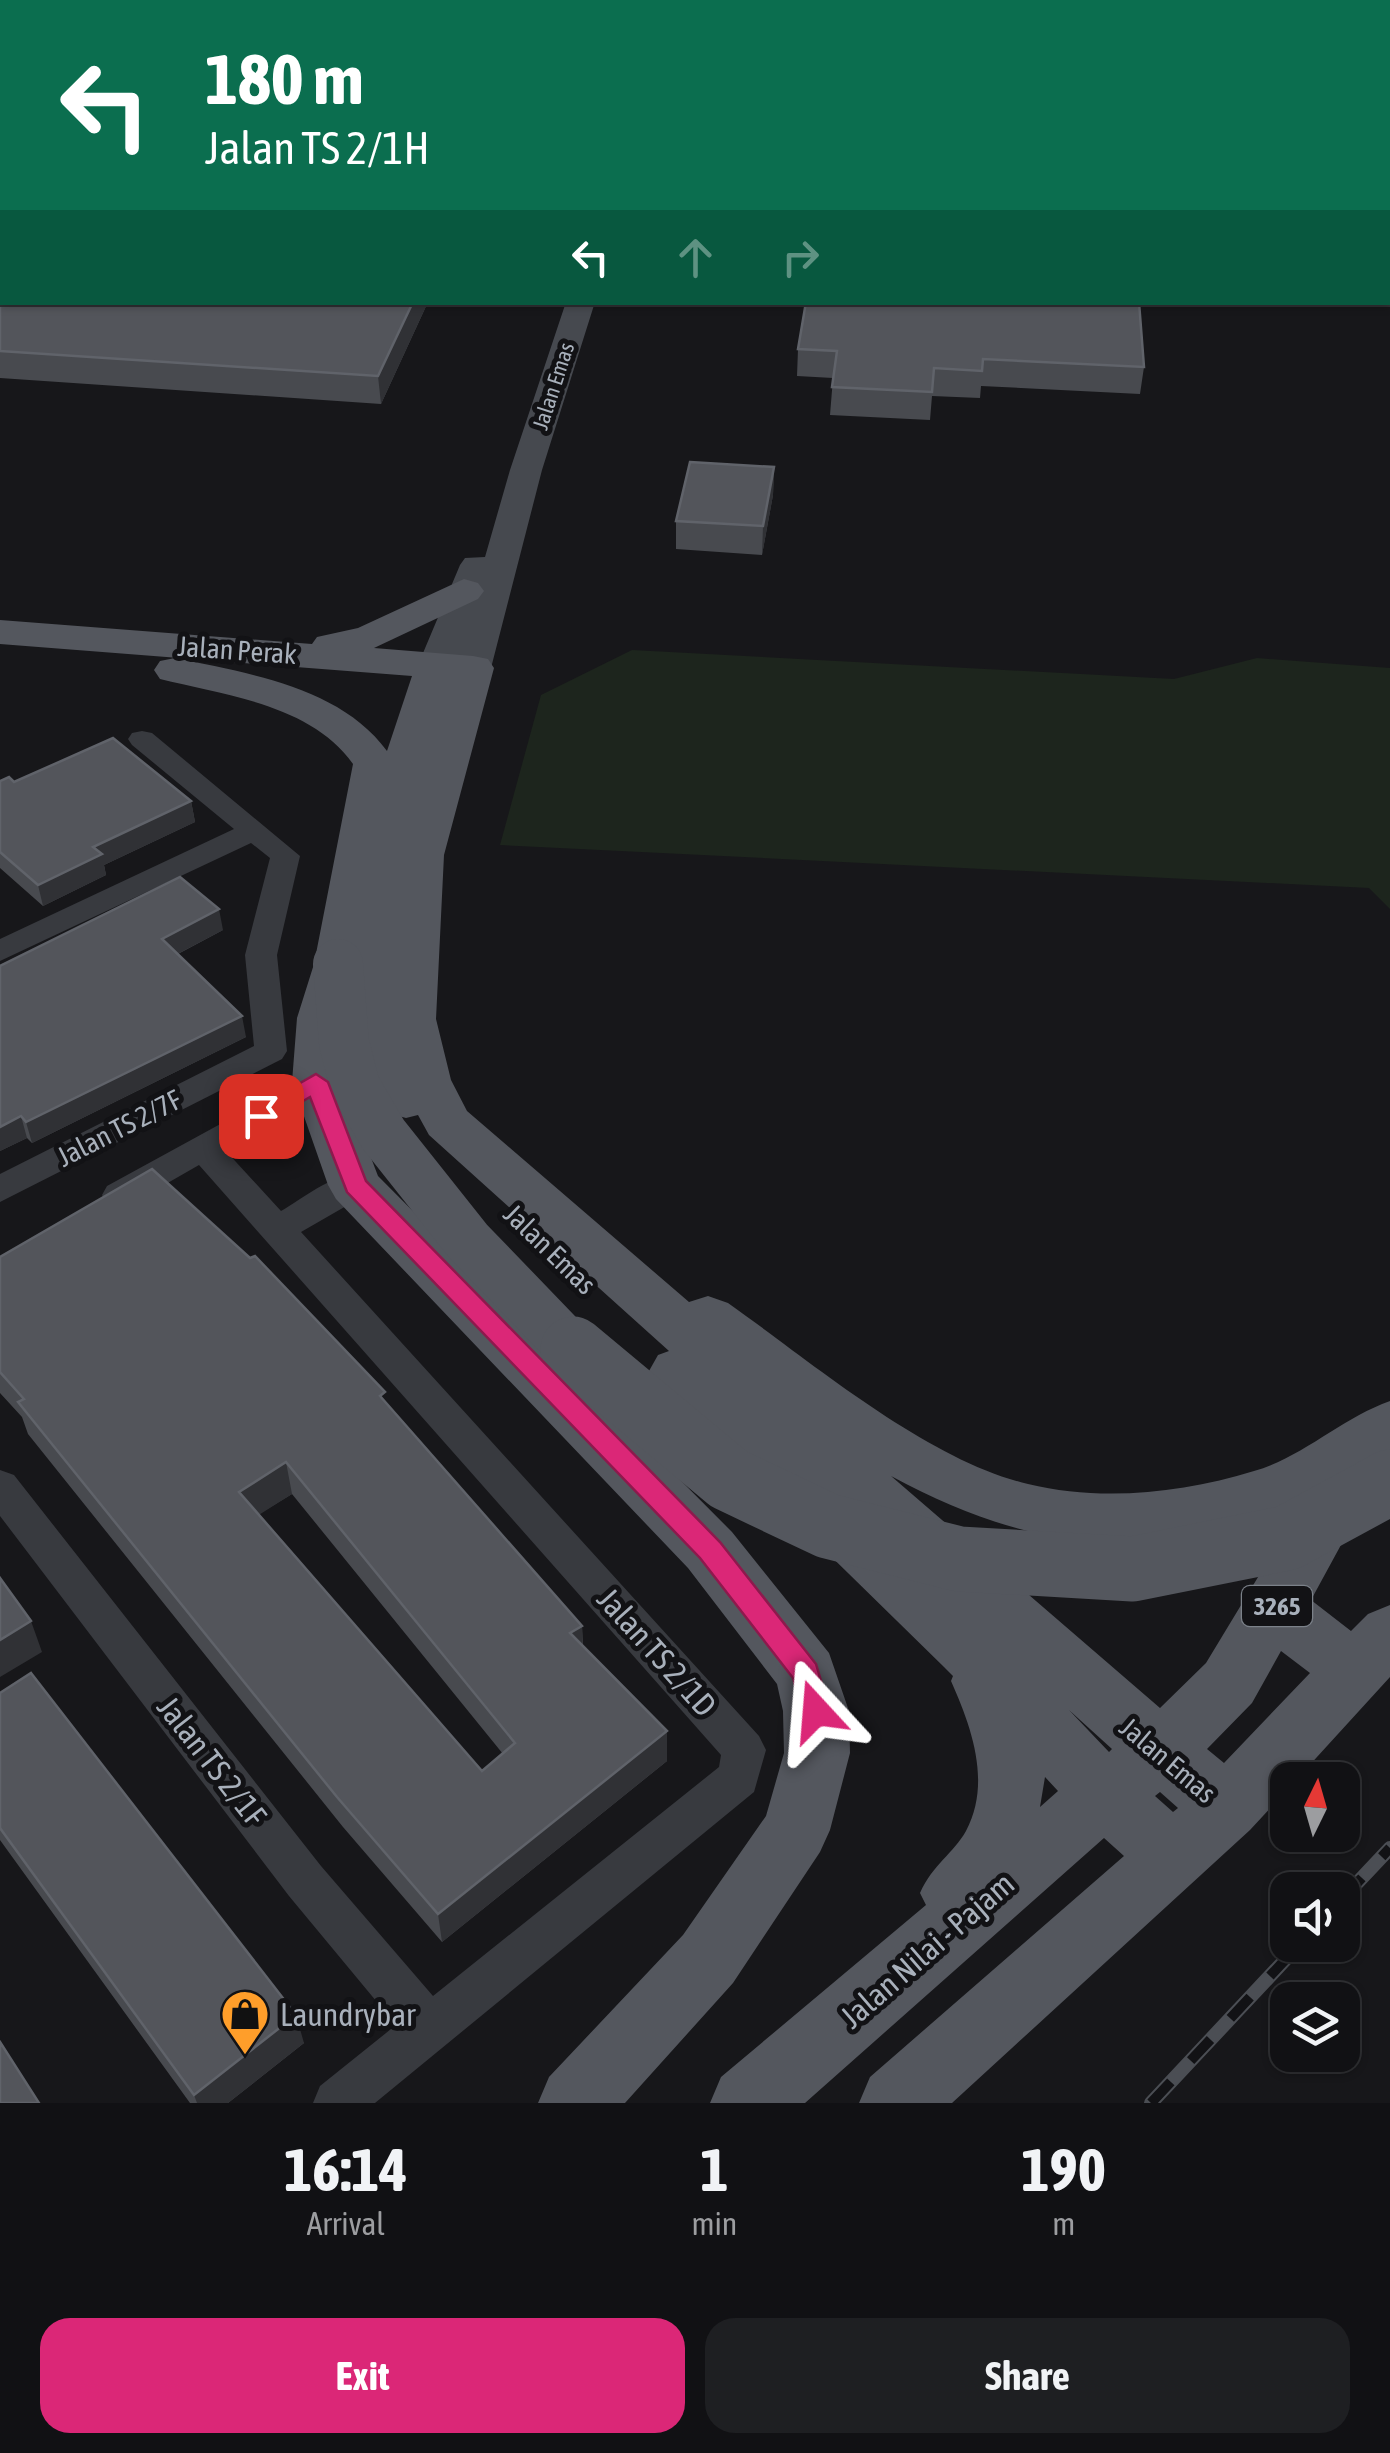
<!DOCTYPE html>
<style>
body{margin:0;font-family:"Asap Condensed",sans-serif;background:#1e1f22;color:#f1f3f6;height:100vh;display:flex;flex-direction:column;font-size:38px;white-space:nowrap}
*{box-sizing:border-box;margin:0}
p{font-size:32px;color:#9c9da0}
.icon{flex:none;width:55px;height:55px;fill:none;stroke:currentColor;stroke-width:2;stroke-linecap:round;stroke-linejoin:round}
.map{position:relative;height:2103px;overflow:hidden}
.panel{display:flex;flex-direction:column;background:#111114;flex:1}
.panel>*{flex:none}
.guide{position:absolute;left:0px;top:0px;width:1390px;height:305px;box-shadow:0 2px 8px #0004,0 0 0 2px #303134;background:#0b6e4f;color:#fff;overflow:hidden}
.needle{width:65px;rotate:5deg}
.tools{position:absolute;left:1270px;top:1762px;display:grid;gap:20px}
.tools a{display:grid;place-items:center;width:90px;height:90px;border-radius:20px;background:#111114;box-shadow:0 2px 8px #0004,0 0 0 2px #303134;font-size:50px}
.pin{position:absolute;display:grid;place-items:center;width:85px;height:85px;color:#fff;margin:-42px;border-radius:20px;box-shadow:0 5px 15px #0006}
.me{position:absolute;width:110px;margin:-55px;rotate:341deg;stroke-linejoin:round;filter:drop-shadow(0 0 8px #0008)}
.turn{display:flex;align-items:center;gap:35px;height:210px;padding:0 40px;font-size:45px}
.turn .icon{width:130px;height:130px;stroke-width:2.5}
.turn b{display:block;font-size:70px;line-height:85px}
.lanes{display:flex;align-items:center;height:95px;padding:0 40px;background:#0003;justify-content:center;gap:50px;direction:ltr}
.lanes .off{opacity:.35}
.eta{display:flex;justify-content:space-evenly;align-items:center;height:170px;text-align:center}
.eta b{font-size:60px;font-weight:700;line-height:70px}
.button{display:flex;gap:20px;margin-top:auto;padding:20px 40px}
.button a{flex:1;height:115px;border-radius:30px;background:#db2777;color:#fff;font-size:40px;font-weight:700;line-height:115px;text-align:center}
.button a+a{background:#1e1f22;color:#f1f3f6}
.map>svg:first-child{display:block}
.green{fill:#1d251d}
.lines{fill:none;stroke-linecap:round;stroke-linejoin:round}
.street{fill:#383a3f;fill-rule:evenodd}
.secondary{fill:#46494f;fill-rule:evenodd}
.primary{fill:#54575e;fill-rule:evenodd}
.rail-casing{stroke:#4b4e54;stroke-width:14}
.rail{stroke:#121215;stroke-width:10;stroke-dasharray:29;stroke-linecap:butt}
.primary-bridge-far1{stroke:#54575e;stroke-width:50}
.primary-bridge{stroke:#54575e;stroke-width:65}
.wall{fill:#484a4f;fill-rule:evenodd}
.shaded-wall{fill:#303135}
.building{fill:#53555b;stroke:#60636a;stroke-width:2.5;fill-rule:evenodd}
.route{fill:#db2777;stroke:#8e194d;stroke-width:2.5}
.labels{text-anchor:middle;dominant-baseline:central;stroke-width:10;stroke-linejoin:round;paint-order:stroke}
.far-street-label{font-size:22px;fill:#a8b0bb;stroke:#121215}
.shield{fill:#121215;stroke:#7b8189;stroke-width:2.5}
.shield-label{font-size:25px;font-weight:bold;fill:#a8b0bb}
.street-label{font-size:28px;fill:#a8b0bb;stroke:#121215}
.near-street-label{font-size:32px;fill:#a8b0bb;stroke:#121215}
.near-poi-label{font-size:32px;fill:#a8b0bb;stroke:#121215;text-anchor:start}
</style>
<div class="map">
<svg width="1390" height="2103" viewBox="0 0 1390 2103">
<rect width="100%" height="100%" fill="#17171a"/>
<!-- green -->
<path class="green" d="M 632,650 L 1174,679 L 1257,658 L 1390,668 L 1390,909 L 1369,888 L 500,845 L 541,695 Z"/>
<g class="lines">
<!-- street -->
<path class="street" d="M 342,0 L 421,0 L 422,2 L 343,2 Z
M 1388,21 L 1390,21 L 1390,31 L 1388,31 Z
M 142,731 L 152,733 L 300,856 L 277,955 L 287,1051 L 282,1059 L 0,1202 L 0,1174 L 254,1046 L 245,955 L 270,858 L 251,843 L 0,961 L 0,939 L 234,829 L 132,745 L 128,739 L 132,733 Z
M 317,1071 L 329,1074 L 333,1082 L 329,1090 L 225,1150 L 281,1211 C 305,1197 339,1168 367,1176 L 372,1185 L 367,1194 L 301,1232 L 759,1736 L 766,1750 L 754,1792 L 375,2103 L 313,2103 L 320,2086 L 396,2025 L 289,1896 L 0,1516 L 0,1470 L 14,1475 L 321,1866 L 433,1996 L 719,1767 L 721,1755 L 199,1165 L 131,1204 L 119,1208 L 107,1204 L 102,1195 L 107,1186 Z"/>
<!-- secondary -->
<path class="secondary" d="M 566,302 L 595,302 L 542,470 L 491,668 L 486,676 L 473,679 L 460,676 L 455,668 L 457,657 L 449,673 L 436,676 L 423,673 L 418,665 L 460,565 L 465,558 L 485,557 L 510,470 Z"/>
<!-- primary -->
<path class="primary" d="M 464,579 L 478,583 L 484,591 L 478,599 L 374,648 L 473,656 L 488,659 L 494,668 L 444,855 L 436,1019 L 451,1080 L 467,1111 L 689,1302 L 708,1296 L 728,1303 C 813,1363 927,1460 1028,1484 C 1102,1502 1182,1493 1254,1471 C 1303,1457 1342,1418 1390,1401 L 1390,1454 L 1336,1487 L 1351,1492 L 1360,1510 L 1311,1600 L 1351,1631 L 1368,1614 L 1390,1605 L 1390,1677 L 1296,1780 L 1288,1780 L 1288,1789 L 1250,1830 L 952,2103 L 859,2103 L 870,2077 L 1124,1856 L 1104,1838 L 805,2103 L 710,2103 L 721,2077 L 926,1905 L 920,1893 C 933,1864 953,1854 966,1831 C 992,1782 971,1726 951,1681 L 953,1676 L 944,1667 L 658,1387 L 649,1371 L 658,1355 L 669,1351 L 429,1135 L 418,1115 L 406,1118 L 388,1113 C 369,1081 352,1046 349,1009 L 342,1082 L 378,1176 L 732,1532 L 829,1653 L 849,1711 L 850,1753 L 830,1830 L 820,1852 L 733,1983 L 625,2103 L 538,2103 L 549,2077 L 683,1935 L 766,1816 L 784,1753 L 783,1711 L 777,1684 L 688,1568 L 336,1199 L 328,1185 L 292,1082 L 297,1018 L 314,964 L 353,764 C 312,705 225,695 160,679 L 154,670 L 160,661 L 175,658 C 247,673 341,687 387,751 L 412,676 L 0,644 L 0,620 L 312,644 L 317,637 L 358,628 ZM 891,1476 C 1031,1552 1151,1565 1301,1506 L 1206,1663 L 1160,1708 ZM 1281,1651 L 1310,1673 L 1224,1763 L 1207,1749 L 1252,1703 ZM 1069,1710 L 1112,1749 L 1109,1752 ZM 1045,1777 L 1058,1791 L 1040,1807 ZM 1160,1792 L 1178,1808 L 1173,1812 L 1155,1796 Z"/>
<!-- rail casing -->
<g class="rail-casing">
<path id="rail" d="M 1342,1899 L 1390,1848
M 1151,2103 L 1299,1945"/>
</g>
<!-- rail -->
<use href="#rail" class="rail"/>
<!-- primary-bridge-far1 -->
<path class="primary-bridge-far1" d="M 338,964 L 344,1043 L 355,1086 L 383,1134 L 468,1241 L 575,1352"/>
<!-- primary-bridge -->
<path class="primary-bridge" d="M 573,1349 L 729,1479 L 828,1526 L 959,1559 L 1133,1569 L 1287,1538 L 1390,1482"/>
</g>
<!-- wall -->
<path class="wall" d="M 1388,115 L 1390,115 L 1390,208 L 1388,207 Z
M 0,256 L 2,302 L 428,302 L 381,404 L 0,378 Z
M 798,349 L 1144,367 L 1140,394 L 981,386 L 980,398 L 932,396 L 930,420 L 830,415 L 833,378 L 797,376 Z
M 774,467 L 773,495 L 762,555 L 676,549 L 676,521 Z
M 0,781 L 191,801 L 195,822 L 104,865 L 106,875 L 43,906 L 0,868 Z
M 223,930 L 178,954 L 246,1037 L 32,1143 L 27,1138 L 0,1151 L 0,966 Z
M 0,1257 L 387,1404 L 582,1626 L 583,1646 L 667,1761 L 442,1942 L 343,1827 L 28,1434 L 22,1417 L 0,1393 ZM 292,1494 L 503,1754 L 482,1771 L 259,1514 Z
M 0,1693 L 304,2043 L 228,2103 L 190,2103 L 0,1840 Z"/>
<!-- shaded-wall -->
<path class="shaded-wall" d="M 2,106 L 2,126 L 0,129 L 0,109 Z
M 413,302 L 428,302 L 381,404 L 378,376 Z
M 774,467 L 773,495 L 762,555 L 763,526 Z
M 191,801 L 195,822 L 104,865 L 106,875 L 43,906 L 38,885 L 93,847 Z
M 219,909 L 223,930 L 166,960 L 162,939 Z
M 242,1016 L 246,1037 L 32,1143 L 26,1122 Z
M 21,1116 L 27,1138 L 0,1151 L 0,1127 Z
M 286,1462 L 292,1494 L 246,1523 L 239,1492 Z
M 31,1621 L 42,1652 L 0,1677 L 0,1640 Z
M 582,1626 L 583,1656 L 570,1633 Z
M 667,1731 L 667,1761 L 442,1942 L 438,1914 Z
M 296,2015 L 304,2043 L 228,2103 L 197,2103 L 194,2095 Z"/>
<!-- building -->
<path class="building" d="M 0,20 L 2,20 L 2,106 L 0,109 Z
M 1388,115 L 1390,115 L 1390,190 L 1388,189 Z
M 2,253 L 2,302 L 413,302 L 378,376 L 0,351 L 0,256 Z
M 806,302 L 1139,302 L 1144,367 L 983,359 L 982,371 L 934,368 L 932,392 L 832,387 L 837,351 L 798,349 Z
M 690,462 L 774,467 L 763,526 L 676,521 Z
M 113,738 L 191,801 L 93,847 L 102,854 L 38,885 L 0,852 L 0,781 L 9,777 L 14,782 Z
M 180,877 L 219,909 L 162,939 L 242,1016 L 26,1122 L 21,1116 L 0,1127 L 0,966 Z
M 152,1169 L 250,1258 L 255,1256 L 385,1392 L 380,1396 L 582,1626 L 570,1633 L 667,1731 L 438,1914 L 337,1797 L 18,1402 L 24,1399 L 0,1372 L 0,1257 ZM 286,1462 L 515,1743 L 482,1771 L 239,1492 Z
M 0,1578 L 31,1621 L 0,1640 Z
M 31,1673 L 296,2015 L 194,2095 L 0,1828 L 0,1693 Z
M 0,2042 L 39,2103 L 0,2103 Z"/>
<!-- route -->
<path class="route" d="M 316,1074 L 328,1082 L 366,1181 L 720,1542 L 816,1664 L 830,1711 L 826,1720 L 816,1724 L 805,1720 L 793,1678 L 700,1558 L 347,1192 L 310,1097 L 269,1121 L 253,1121 L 249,1116 L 253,1110 Z"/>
<!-- icons -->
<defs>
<g id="shop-pin" transform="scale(2.5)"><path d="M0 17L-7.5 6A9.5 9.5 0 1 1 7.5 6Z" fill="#ff9e2a" stroke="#121215"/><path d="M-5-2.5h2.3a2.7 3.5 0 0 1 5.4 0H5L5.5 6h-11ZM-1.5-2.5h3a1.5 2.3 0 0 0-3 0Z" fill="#111"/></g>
</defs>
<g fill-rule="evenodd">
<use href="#shop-pin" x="245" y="2014"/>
</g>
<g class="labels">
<!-- far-street labels -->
<g class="far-street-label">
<text transform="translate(553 386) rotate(-72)">Jalan Emas</text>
</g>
<!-- shield labels -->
<rect class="shield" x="1242" y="1586" width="70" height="40" rx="8"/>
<g class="shield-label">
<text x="1277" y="1606">3265</text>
</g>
<!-- street labels -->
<g class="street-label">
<text transform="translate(237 650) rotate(4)">Jalan Perak</text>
<text transform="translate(119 1128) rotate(-27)">Jalan TS 2/7F</text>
<text transform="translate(550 1249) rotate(44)">Jalan Emas</text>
<text transform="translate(1168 1760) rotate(40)">Jalan Emas</text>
</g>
<!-- near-street labels -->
<g class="near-street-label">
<text transform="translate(657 1652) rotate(48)">Jalan TS 2/1D</text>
<text transform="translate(212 1761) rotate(52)">Jalan TS 2/1F</text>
<text transform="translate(927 1950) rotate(-41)">Jalan Nilai - Pajam</text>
</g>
<!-- near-poi labels -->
<g class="near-poi-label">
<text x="280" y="2014">Laundrybar</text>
</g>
</g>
</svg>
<div class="tools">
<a><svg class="needle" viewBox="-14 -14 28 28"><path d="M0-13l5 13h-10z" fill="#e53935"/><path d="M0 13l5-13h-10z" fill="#9c9da0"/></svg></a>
<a><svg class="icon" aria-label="sound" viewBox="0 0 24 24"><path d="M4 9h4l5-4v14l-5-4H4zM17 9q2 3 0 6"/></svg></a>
<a><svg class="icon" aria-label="layers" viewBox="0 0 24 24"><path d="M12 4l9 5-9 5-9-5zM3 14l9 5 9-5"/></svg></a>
</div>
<div class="pin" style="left:261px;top:1116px;background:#d93025"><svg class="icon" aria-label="arrive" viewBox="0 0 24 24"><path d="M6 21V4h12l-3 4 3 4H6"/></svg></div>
<svg class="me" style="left:816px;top:1711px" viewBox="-20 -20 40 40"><path d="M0-17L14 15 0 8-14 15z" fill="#db2777" stroke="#fff" stroke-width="4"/></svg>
<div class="guide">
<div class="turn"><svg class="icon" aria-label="left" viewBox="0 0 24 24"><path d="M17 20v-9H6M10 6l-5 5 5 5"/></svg><div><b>180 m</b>Jalan TS 2/1H</div></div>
<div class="lanes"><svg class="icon" aria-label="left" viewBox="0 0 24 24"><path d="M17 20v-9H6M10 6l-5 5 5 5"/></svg><svg class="icon off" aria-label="ahead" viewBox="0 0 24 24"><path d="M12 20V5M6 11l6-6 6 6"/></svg><svg class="icon off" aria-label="right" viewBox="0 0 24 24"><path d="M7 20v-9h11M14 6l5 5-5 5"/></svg></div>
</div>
</div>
<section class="panel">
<div class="eta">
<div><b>16:14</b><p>Arrival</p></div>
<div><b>1</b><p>min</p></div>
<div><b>190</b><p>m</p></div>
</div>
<div class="button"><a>Exit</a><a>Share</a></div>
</section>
